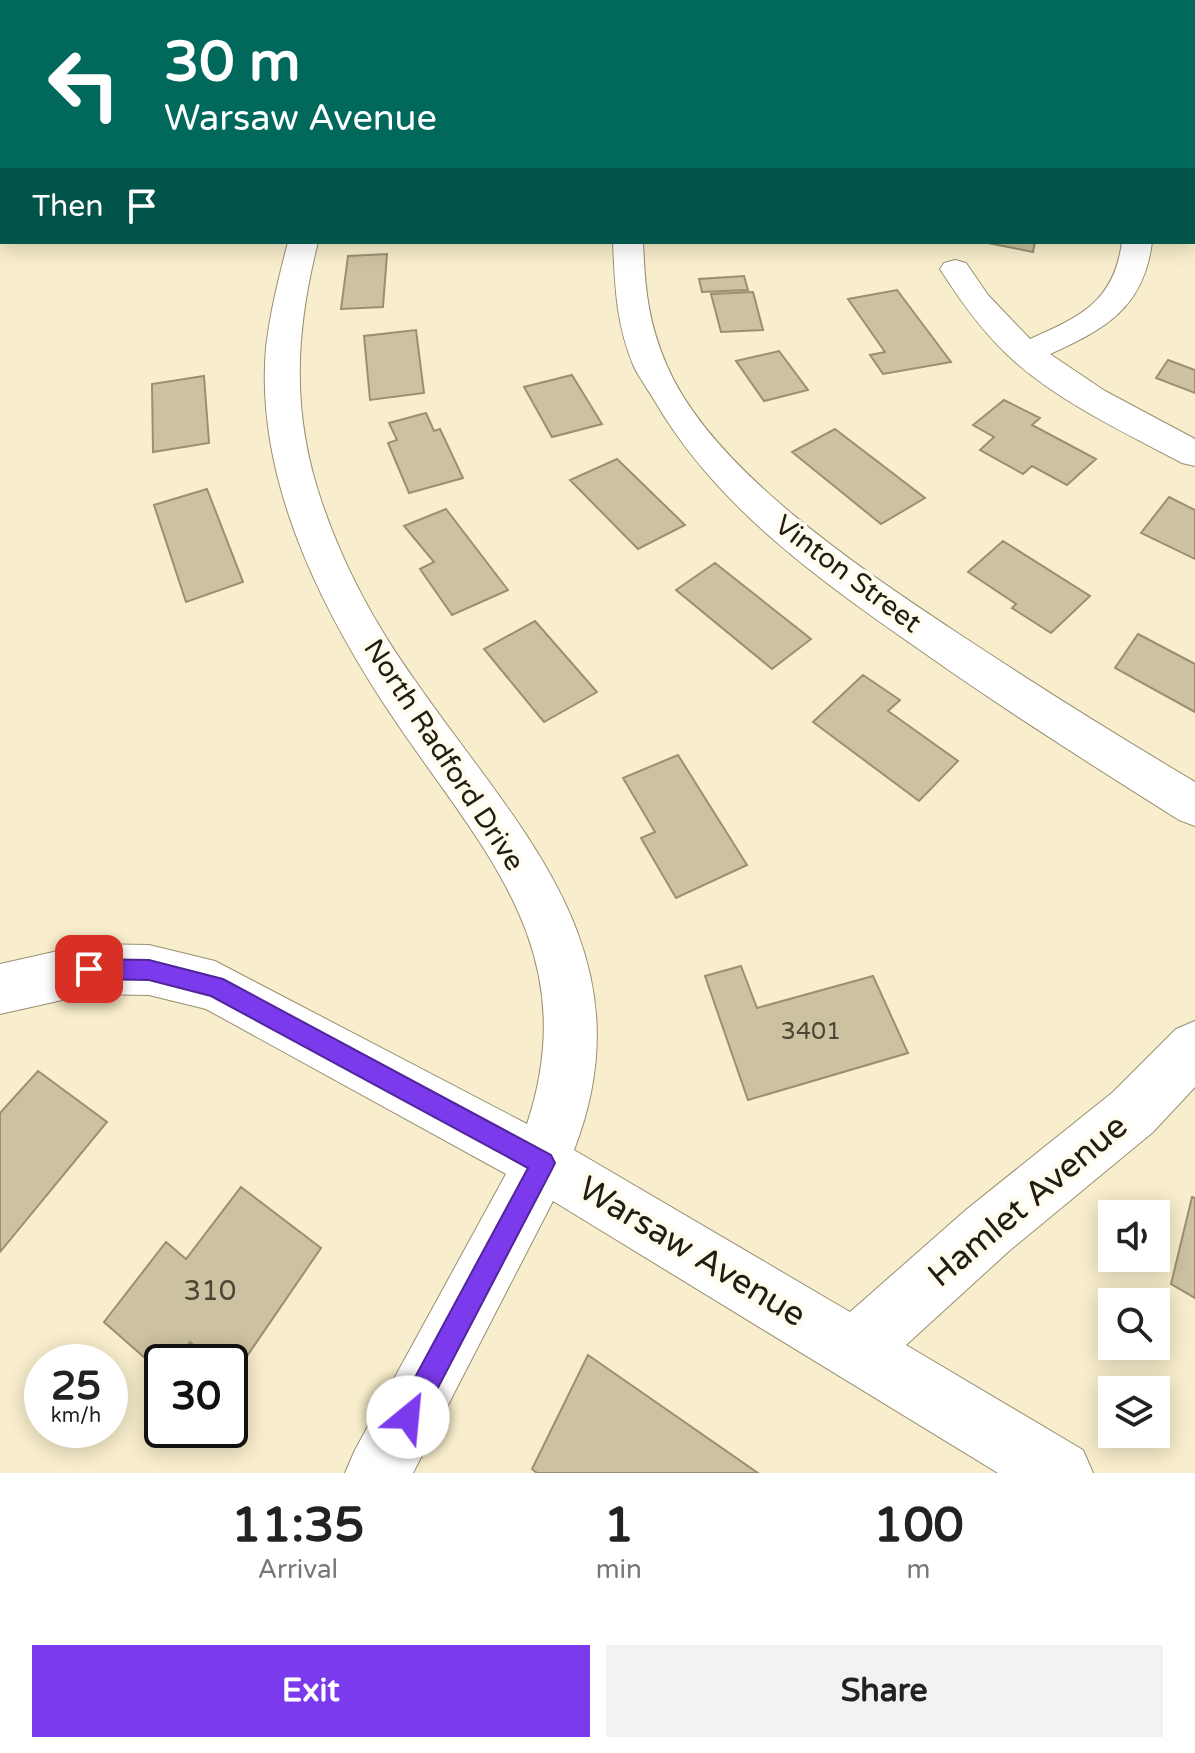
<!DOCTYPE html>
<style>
body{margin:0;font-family:"Varela Round",sans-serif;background:#f2f2f2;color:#222;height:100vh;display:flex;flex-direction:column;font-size:30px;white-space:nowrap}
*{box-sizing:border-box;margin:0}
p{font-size:26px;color:#767676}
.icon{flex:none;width:44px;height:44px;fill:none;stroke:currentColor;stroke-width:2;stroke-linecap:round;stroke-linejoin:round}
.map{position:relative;height:1473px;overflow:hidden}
.sheet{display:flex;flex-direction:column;background:#fff;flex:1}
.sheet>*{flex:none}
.guide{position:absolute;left:0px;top:0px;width:1196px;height:244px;box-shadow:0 4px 20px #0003;background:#00695c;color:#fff;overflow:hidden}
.fabs{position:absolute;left:1098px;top:1200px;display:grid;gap:16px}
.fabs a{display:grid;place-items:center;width:72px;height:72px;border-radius:0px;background:#fff;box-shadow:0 4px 20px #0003;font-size:40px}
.speed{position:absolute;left:24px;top:1344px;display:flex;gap:16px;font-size:40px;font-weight:700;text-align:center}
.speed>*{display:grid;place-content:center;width:104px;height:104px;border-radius:50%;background:#fff;box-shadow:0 4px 20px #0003;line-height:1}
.speed small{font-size:20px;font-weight:400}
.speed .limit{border:4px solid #111;border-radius:12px;background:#fff;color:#111}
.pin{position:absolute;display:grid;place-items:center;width:68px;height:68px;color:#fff;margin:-34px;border-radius:16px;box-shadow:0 4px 12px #0006}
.me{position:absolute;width:88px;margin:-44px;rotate:28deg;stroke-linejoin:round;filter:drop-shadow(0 0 6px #0008)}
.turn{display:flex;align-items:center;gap:28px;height:168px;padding:0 32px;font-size:36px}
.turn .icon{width:104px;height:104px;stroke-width:2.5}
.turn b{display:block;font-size:56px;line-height:68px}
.then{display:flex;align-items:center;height:76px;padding:0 32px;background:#0003;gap:16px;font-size:30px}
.eta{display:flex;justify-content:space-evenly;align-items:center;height:136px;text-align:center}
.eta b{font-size:48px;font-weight:800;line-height:56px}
.primary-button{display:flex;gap:16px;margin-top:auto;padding:16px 32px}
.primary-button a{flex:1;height:92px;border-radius:0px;background:#7c3aed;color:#fff;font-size:32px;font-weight:800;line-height:92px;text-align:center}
.primary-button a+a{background:#f2f2f2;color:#222}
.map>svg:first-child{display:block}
.building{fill:#ccc1a1;stroke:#9a9071;stroke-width:2}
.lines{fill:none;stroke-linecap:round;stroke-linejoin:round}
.service-casing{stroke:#998f70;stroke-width:26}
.minor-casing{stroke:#998f70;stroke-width:2}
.service{stroke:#fff;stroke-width:24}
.minor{fill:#fff;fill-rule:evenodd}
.rail-casing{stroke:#585340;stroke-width:5}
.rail{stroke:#fffbed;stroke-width:3;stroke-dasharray:10;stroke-linecap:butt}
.route{fill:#7c3aed;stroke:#51269a;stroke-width:2}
.labels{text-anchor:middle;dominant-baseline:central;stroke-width:8;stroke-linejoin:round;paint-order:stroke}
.number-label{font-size:24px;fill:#4c4634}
.street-label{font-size:28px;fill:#211d10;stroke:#fffbed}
.near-number-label{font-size:28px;fill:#4c4634}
.near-street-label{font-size:34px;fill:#211d10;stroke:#fffbed}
</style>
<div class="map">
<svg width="1195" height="1473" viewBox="0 0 1195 1473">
<rect width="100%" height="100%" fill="#f8edcc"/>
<!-- building -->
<path class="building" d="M 983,242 L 1035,242 L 1033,252 Z
M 387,254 L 383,307 L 341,309 L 348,256 Z
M 744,276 L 748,290 L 702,292 L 699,279 Z
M 897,290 L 951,362 L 883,374 L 870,355 L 885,352 L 848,299 Z
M 753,292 L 763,330 L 721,332 L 711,294 Z
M 416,330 L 424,393 L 370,400 L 364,336 Z
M 779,351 L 808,390 L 764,401 L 736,361 Z
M 1168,360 L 1195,370 L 1195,393 L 1156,378 Z
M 572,375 L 602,424 L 552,437 L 524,387 Z
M 204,376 L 209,443 L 153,452 L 152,384 Z
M 1004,400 L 1040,418 L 1032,425 L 1096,459 L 1067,485 L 1032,466 L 1023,474 L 980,450 L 994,437 L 973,425 Z
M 426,413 L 434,431 L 440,429 L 463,478 L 409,493 L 388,443 L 397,440 L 389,423 Z
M 835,429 L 925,498 L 881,524 L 792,452 Z
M 617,459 L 685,525 L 638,549 L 570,480 Z
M 207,489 L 243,582 L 186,602 L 154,505 Z
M 1169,497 L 1195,510 L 1195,559 L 1141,533 Z
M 446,509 L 508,590 L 452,615 L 420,569 L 434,562 L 404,526 Z
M 1003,541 L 1090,596 L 1051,633 L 1012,608 L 1016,604 L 968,572 Z
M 715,563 L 811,639 L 772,669 L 676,590 Z
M 535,621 L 597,692 L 544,722 L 484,649 Z
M 1138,634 L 1195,664 L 1195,712 L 1115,668 Z
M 863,675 L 900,700 L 888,711 L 958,761 L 919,801 L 813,722 Z
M 678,755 L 747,865 L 676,898 L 641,838 L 655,832 L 623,778 Z
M 741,966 L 757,1008 L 873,976 L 908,1053 L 748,1100 L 705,976 Z
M 38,1071 L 107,1122 L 0,1252 L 0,1113 Z
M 241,1187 L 321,1248 L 232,1378 L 230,1362 L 213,1362 L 190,1342 L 175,1362 L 162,1362 L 162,1373 L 104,1322 L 166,1242 L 186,1259 Z
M 1192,1197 L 1195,1198 L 1195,1298 L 1171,1284 Z
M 588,1355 L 758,1473 L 537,1473 L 532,1469 Z"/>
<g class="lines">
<!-- service casing -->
<g class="service-casing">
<path id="service" d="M 567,2 L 568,0
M 805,2 L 806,0"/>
</g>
<!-- minor casing -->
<g class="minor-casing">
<path id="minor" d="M 231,0 L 256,0 L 230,2 Z
M 0,92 L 2,92 L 0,108 Z
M 288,242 L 318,242 C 295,333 291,413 322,503 C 343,565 376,626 414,679 C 517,828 651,951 574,1150 L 850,1312 L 967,1209 L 1113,1092 L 1176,1029 L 1195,1021 L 1195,1087 L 1153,1132 L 1009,1251 L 906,1345 L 1083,1450 L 1093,1473 L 998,1473 L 553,1201 L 413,1473 L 345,1473 L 355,1450 L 506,1174 L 206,1009 L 149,995 L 89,994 L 0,1014 L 0,964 L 89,944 L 149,945 L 215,961 L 527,1124 C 587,943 474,842 384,704 C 317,601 255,474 266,348 C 270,312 279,277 288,242 Z
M 613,242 L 643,242 C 645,289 648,322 667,366 C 712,470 861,569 953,630 C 1033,683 1113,733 1195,782 L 1195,826 L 1179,820 C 1095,767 1011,714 930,657 C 828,586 720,512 656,403 C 649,391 640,379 634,367 C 616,324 615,287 613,242 Z
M 1122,242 L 1152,242 C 1144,307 1106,329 1050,354 L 1105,391 L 1195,439 L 1195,466 L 1182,463 C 1126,433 1061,403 1013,360 C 984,334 961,302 940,269 L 944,263 L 955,260 L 966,263 L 988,295 L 1030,339 C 1082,316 1114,301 1122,242 Z"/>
</g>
<!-- service -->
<use href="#service" class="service"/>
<!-- minor -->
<use href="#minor" class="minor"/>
<!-- rail casing -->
<g class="rail-casing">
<path id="rail" d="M 330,2 L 334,0"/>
</g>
<!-- rail -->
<use href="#rail" class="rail"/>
</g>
<!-- route -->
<path class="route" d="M 89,959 L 149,960 L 223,979 L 551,1155 L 555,1163 L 551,1171 L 418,1426 L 408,1430 L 399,1426 L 395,1417 L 399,1407 L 528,1168 L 211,996 L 149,980 L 89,979 L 82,976 L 78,969 L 82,962 Z"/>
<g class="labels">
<!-- number labels -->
<g class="number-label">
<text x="811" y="1031">3401</text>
</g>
<!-- street labels -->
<g class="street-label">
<text transform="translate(848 574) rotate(37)">Vinton Street</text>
<text transform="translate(444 755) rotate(57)">North Radford Drive</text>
</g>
<!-- near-number labels -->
<g class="near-number-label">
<text x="210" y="1291">310</text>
</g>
<!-- near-street labels -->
<g class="near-street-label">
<text transform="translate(1028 1201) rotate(-40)">Hamlet Avenue</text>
<text transform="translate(692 1252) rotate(31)">Warsaw Avenue</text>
</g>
</g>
</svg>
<div class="fabs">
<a><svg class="icon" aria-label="sound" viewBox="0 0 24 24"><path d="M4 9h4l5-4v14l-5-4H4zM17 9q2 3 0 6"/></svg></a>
<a><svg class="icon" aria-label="search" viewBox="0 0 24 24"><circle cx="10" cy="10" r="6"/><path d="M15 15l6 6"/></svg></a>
<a><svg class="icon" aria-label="layers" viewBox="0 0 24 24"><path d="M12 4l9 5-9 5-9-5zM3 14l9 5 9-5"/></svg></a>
</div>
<div class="speed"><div>25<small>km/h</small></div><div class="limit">30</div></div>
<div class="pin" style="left:89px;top:969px;background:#d93025"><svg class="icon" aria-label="arrive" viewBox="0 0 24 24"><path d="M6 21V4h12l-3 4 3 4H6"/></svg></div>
<svg class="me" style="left:408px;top:1417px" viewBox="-20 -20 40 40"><circle r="19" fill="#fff"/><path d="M0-13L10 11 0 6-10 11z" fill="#7c3aed"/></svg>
<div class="guide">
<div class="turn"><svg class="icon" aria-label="left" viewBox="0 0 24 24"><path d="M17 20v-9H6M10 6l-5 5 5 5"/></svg><div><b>30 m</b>Warsaw Avenue</div></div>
<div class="then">Then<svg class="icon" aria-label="arrive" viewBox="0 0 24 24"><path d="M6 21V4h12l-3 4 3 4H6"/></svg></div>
</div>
</div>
<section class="sheet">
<div class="eta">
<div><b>11:35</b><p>Arrival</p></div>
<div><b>1</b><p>min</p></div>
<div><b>100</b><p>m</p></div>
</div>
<div class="primary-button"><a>Exit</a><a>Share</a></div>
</section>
